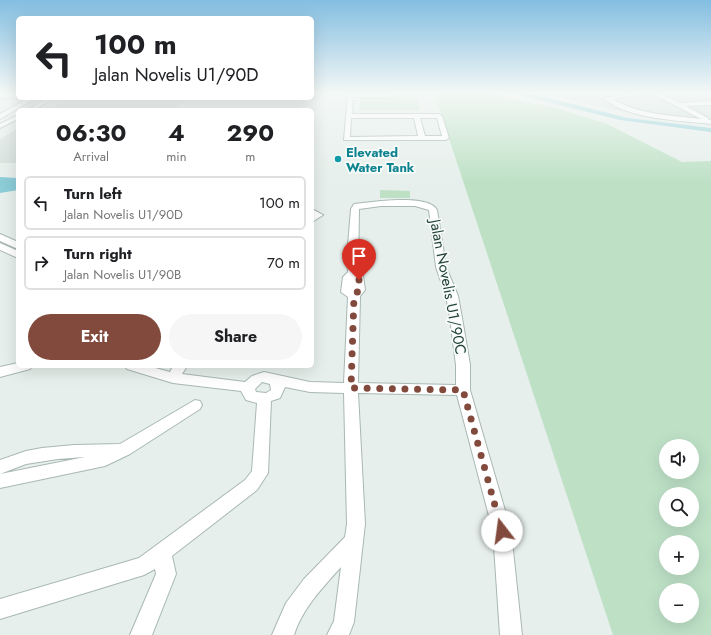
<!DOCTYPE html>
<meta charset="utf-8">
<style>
body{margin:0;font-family:Jost,sans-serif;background:#f6f6f6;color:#202124;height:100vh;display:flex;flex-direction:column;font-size:15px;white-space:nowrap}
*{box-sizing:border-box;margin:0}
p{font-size:13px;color:#757577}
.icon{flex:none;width:22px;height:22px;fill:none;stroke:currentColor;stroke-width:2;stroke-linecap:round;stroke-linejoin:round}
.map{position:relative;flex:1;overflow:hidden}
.side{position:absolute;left:16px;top:108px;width:298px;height:260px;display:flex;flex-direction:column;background:#fff;border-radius:6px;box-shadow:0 4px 16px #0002}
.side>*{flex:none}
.banner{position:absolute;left:16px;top:16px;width:298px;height:84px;border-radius:6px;box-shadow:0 4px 16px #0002;background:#fff;color:#202124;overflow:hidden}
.controls{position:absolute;left:659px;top:439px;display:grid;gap:8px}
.controls a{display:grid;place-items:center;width:40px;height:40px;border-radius:50%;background:#fff;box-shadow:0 4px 16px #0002;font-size:20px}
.pin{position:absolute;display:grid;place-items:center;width:34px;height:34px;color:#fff;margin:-41px -17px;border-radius:50% 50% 50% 0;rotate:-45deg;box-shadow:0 0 4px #0007}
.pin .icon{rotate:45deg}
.me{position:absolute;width:44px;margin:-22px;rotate:345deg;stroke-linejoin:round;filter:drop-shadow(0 0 3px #0008)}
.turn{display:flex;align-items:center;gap:14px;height:84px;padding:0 12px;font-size:18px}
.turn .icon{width:52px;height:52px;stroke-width:2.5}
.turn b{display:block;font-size:28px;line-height:34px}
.eta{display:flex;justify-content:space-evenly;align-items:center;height:68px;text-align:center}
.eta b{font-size:24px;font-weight:700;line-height:28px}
.button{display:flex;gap:8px;margin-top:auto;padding:8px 12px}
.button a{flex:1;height:46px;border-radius:24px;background:#824a3c;color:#fff;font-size:16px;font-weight:700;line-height:46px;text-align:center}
.button a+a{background:#f6f6f6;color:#202124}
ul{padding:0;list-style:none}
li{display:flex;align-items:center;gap:12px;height:54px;margin:0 8px 6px;padding:0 4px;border:2px solid #e0e0e0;border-radius:6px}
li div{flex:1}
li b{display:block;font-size:15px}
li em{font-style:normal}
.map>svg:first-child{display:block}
.built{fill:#d3dfda}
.green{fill:#bee1c6;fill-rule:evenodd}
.water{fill:#8bccd7}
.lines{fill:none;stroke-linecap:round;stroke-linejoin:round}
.minor-casing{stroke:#a8b8b2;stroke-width:2}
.minor{fill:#fff;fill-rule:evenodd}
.route{stroke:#824a3c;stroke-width:7;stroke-dasharray:0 12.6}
.culture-dot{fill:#0f9aa8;stroke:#f7fbf9;stroke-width:1.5}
.labels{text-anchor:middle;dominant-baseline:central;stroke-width:3.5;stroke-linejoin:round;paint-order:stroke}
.far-culture-label{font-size:13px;font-weight:bold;fill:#0d838f;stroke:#f7fbf9;text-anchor:start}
.street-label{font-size:15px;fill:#23433a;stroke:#f7fbf9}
</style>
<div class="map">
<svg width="711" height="635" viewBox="0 0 711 635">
<rect width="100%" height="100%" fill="#e6efeb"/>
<!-- built -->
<path class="built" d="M 546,93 L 711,93 L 711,125 L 641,116 L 550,95 Z
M 68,98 L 187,98 L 173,110 L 48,110 Z
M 18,128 L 18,163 L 0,163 L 0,139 Z"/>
<!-- green -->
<path class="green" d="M 434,93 L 493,93 L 506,98 L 556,108 L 607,124 L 682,162 L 711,161 L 711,635 L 613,635 ZM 666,446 L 692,446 L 692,472 L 666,472 ZM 666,494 L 692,494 L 692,520 L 666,520 ZM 666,542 L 692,542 L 692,568 L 666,568 ZM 666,590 L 692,590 L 692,616 L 666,616 Z
M 361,97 L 417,98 L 419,110 L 359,110 Z
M 380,190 L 410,191 L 410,198 L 380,198 Z"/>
<!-- water -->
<path class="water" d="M 511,93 L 533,94 L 628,118 L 711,128 L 711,132 L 620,120 Z
M 0,177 L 18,178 L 18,190 L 0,193 Z"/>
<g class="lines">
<!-- minor casing -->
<g class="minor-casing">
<path id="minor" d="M 348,93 L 392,93 L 393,95 L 390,97 L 353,97 L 352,114 L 439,114 L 442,116 L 449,138 L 446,140 L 344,140 ZM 351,118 L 414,118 L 418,136 L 350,137 ZM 420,118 L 437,118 L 442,136 L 425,136 Z
M 638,93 L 659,93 L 680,103 L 711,101 L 711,105 L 686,106 L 708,118 L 709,120 L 711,120 L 711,124 C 678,120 629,120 603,98 ZM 652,93 L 653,94 L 701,119 C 669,115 641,115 612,99 Z
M 0,94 L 18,94 L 18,98 L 0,98 Z
M 29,98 L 36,98 L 0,119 L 0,114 Z
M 47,98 L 54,98 L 34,110 L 27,110 Z
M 18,115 L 18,119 L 0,128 L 0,124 Z
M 381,201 C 395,200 430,197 437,210 L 446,267 L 458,296 L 462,318 L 470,365 L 470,390 L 511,531 L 522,635 L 500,635 L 493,531 L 457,395 L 358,393 L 365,524 L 354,622 L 349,635 L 327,635 L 334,621 L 341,567 C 323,587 302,609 294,635 L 272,635 L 286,603 L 304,579 L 345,537 L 347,524 L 344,393 L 310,392 L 285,387 L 280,398 L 271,401 L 268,473 L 257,490 L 172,556 L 176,574 L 152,635 L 130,635 L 156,574 L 155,569 L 144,575 L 0,619 L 0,599 L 139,558 L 245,480 L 252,471 L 257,403 L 246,400 L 241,391 L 173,383 L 127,369 L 125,366 L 148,366 L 170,372 L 173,366 L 187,366 L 182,374 L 245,382 L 252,376 L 264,372 L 310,382 L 344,383 L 348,297 L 341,292 L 343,277 L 348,272 L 347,257 L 351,209 L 354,204 ZM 381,206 L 415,206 L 429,210 L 436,267 L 446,296 L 450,318 L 456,365 L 456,385 L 358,383 L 360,296 L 365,290 L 363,275 L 358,271 L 359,209 ZM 262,382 L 270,384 L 271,390 L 266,393 L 256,392 L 255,389 Z
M 312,209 L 323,215 L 312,222 Z
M 0,234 L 18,242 L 18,249 L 0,241 Z
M 0,243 L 18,251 L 18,258 L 0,250 Z
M 18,363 L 18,366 L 32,366 L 30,369 L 0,377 L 0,367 Z
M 195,400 L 200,401 L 202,405 L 200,409 L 130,454 L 105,466 L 0,488 L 0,474 L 85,457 L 58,459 L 26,464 L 0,474 L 0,460 L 26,451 L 42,448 L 74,445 L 120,444 Z"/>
</g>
<!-- minor -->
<use href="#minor" class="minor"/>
</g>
<!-- sky -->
<linearGradient id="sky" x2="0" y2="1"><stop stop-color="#83bee1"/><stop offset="0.51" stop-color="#f4f8f6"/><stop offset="1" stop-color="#f4f8f6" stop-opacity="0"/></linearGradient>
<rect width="711" height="182" fill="url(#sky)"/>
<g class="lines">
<!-- route -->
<path class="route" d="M 359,280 L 359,290 L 354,296 L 351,388 L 463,390 L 502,531"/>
</g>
<!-- markers -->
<circle class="culture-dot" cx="338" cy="159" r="4"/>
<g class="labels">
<!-- far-culture labels -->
<g class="far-culture-label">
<text x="346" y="152">Elevated<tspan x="346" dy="15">Water Tank</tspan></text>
</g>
<!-- street labels -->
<g class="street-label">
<text transform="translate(448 287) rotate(79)">Jalan Novelis U1/90C</text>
</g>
</g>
</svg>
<div class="controls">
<a><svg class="icon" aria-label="sound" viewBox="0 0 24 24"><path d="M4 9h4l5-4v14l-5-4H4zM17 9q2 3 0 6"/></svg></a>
<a><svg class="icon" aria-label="search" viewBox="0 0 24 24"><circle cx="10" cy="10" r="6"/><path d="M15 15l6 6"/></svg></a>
<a>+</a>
<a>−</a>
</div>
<div class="pin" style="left:359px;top:280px;background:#d93025"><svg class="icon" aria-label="arrive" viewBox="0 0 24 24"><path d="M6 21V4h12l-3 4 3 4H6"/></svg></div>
<svg class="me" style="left:502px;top:531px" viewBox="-20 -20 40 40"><circle r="19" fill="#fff"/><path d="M0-13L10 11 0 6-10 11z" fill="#824a3c"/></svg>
<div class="banner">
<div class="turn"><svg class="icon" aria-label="left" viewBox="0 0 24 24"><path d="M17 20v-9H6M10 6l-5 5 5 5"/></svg><div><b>100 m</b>Jalan Novelis U1/90D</div></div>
</div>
<section class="side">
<div class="eta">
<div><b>06:30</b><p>Arrival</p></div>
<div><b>4</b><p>min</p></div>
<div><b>290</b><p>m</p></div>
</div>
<ul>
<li><svg class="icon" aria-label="left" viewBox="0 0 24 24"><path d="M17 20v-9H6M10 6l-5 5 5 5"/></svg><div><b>Turn left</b><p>Jalan Novelis U1/90D</p></div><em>100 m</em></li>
<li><svg class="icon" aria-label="right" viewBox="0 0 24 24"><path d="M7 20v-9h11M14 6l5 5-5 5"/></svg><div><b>Turn right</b><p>Jalan Novelis U1/90B</p></div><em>70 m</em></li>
</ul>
<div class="button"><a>Exit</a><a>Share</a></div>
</section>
</div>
